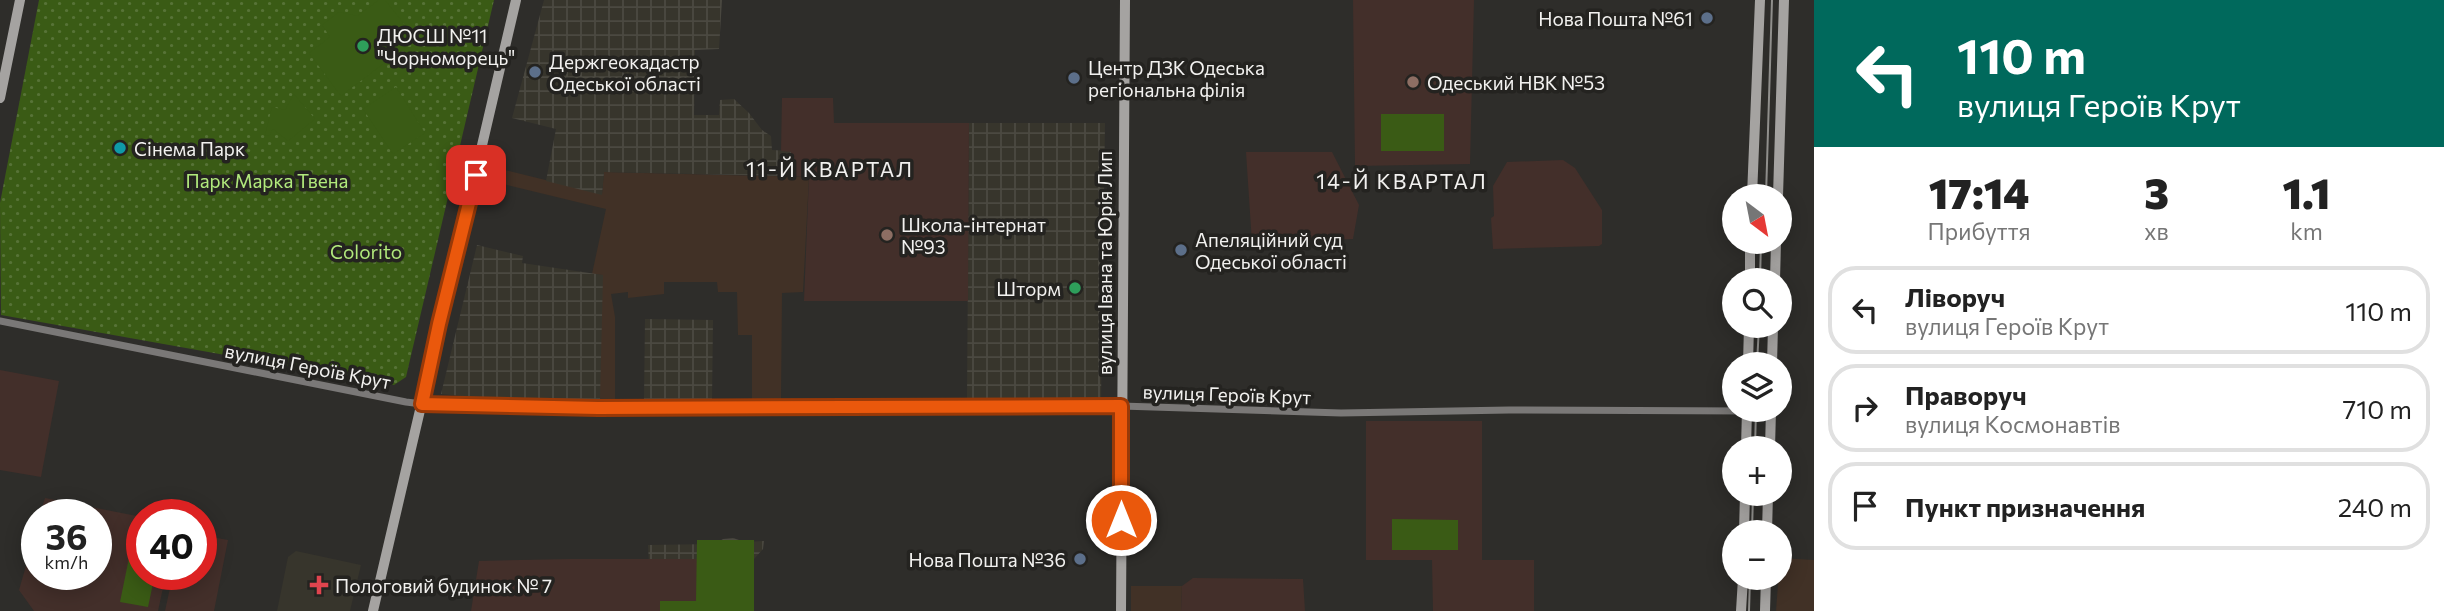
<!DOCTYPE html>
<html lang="uk">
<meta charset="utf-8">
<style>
body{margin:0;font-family:Commissioner,sans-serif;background:#f6f6f6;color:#222;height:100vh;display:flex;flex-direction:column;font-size:26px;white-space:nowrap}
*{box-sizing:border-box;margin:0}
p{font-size:23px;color:#767676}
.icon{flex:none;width:38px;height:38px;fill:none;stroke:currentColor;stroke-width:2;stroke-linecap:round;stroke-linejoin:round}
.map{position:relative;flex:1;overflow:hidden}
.drawer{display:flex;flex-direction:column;background:#fff;width:630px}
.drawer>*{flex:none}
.guide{background:#00695c;color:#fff;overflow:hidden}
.needle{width:46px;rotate:148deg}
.tools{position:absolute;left:1722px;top:184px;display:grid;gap:14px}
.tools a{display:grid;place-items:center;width:70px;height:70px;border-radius:50%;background:#fff;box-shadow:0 4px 18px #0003;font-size:35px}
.speed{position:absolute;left:21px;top:499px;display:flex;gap:14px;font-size:35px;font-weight:700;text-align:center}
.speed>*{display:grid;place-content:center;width:91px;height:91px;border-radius:50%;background:#fff;box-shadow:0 4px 18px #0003;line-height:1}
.speed small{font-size:18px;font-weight:400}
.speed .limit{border:10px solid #d22;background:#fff;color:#111}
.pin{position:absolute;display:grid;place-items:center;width:60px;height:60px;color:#fff;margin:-30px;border-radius:14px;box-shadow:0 4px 10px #0006}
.me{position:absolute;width:77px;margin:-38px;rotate:0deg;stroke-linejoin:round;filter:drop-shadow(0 0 5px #0008)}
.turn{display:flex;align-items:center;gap:24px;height:147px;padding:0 28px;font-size:32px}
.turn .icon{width:91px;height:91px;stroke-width:2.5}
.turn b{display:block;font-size:49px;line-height:60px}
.eta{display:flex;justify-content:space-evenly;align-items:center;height:119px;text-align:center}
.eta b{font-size:42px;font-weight:800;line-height:49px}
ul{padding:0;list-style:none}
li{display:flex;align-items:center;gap:21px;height:88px;margin:0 14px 10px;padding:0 14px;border:4px solid #e0e0e0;border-radius:28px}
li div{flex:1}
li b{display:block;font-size:26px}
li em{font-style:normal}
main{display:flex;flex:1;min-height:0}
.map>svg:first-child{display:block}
.commercial{fill:#413126}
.industrial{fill:url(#industrial-grid)}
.education{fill:#432f2a}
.built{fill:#37352c}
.park{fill:url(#park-dots)}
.pitch{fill:#3a5b15}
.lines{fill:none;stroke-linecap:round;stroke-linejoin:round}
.street{stroke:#7a7877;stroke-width:7}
.secondary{stroke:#a5a3a1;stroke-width:10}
.tram{stroke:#908f8c;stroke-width:2}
.route-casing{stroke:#983908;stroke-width:18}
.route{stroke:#ea580c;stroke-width:12}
.service-dot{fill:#5c6f8a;stroke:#242320;stroke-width:2.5}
.leisure-dot{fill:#2e9e5b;stroke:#242320;stroke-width:2.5}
.education-dot{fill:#8d6e63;stroke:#242320;stroke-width:2.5}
.culture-dot{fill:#0f9aa8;stroke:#242320;stroke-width:2.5}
.health-dot{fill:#e0444e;stroke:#242320;stroke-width:2.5}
.labels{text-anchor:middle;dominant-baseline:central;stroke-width:7;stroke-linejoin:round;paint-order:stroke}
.poi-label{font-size:19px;fill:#f2f1ef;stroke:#242320;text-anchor:start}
.park-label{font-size:19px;fill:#b1e97c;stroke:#242320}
.street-label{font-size:19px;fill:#f2f1ef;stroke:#242320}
.neighbourhood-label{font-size:21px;letter-spacing:2px;fill:#f2f1ef;stroke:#242320}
</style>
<main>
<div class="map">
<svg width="1814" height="611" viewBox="0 0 1814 611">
<defs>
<pattern id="industrial-grid" width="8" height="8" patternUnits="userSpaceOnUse" patternTransform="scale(1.75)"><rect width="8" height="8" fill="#37352c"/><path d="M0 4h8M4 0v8" fill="none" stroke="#4b4941"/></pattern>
<pattern id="park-dots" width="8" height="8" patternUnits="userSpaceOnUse" patternTransform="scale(1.75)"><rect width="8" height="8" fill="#3a5b15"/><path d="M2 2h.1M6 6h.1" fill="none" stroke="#577337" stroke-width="1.8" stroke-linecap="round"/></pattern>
</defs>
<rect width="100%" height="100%" fill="#2e2d2a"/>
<!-- commercial -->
<path class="commercial" d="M 493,167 L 602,194 L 604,172 L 809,177 L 803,292 L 782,293 L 781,400 L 752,401 L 752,335 L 738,335 L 737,292 L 718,292 L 717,282 L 664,282 L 664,294 L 628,298 L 628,292 L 611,294 L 615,317 L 615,401 L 602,401 L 596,405 L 445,403 L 444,400 L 599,401 L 602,275 L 592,274 L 606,209 L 490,181 Z
M 1780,558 L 1814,560 L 1814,611 L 1776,611 Z
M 1131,586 L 1182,586 L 1181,611 L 1131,611 Z"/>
<!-- industrial -->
<path class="industrial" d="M 544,0 L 722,0 L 719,49 L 695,50 L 694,115 L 719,115 L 720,100 L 734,99 L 749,113 L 762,130 L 771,136 L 772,150 L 791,151 L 789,176 L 604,172 L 602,195 L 546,181 L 556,129 L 512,118 Z
M 969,123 L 1105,123 L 1101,400 L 967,399 Z
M 477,245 L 523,256 L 522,263 L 603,275 L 600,401 L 494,399 L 441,394 Z
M 645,319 L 713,320 L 712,401 L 644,400 Z
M 733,538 L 745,542 L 764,541 L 763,549 L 745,569 L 694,573 L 649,563 L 648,545 L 715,544 L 723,539 Z"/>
<!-- education -->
<path class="education" d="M 1353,0 L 1474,0 L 1470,164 L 1355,166 Z
M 782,98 L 833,98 L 834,123 L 969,123 L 968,301 L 804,301 L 809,177 L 789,176 L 791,152 L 781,151 Z
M 1246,152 L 1332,152 L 1359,205 L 1353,239 L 1252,243 Z
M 1563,160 L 1575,168 L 1602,210 L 1602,244 L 1599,246 L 1493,249 L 1491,218 L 1494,216 L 1493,186 L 1507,162 Z
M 0,370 L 59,381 L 41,477 L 0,470 Z
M 1366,421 L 1482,421 L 1482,560 L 1534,560 L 1534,611 L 1433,611 L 1432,560 L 1366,560 Z
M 45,498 L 142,517 L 142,574 L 166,574 L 158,611 L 34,611 L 19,590 L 37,528 L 37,574 L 96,574 L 96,514 L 40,514 Z
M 201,535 L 228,540 L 214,611 L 165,611 L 173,574 L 201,574 Z
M 570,559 L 697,559 L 697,611 L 471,611 L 479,561 Z
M 1193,578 L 1303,579 L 1305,611 L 1181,611 L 1182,586 Z"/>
<!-- built -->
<path class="built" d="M 296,551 L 361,565 L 350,611 L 277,611 L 288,557 Z"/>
<!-- park -->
<path class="park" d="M 39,0 L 494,0 L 406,377 L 394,385 L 1,315 L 0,203 Z"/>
<!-- pitch -->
<path class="pitch" d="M 379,0 L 385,0 L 416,39 L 341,96 L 309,53 L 330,37 L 322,25 L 339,12 L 357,16 Z
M 396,87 L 425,133 L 393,154 L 363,109 Z
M 294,94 L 315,119 L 288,141 L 273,129 L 269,136 L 265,135 L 272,107 L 285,110 Z
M 1381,114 L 1444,114 L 1444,151 L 1381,151 Z
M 1392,519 L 1458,520 L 1458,550 L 1392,550 Z
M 697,540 L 754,540 L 754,611 L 660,611 L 660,601 L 696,601 Z
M 131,548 L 142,550 L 142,574 L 155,574 L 148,607 L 120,602 Z"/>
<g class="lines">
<!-- street -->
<path class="street" d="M 0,321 L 406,402 L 438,406 L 716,408 L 1121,406 L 1341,413 L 1509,410 L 1747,411"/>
<!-- secondary -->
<path class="secondary" d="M 0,98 L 20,0
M 1752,196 L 1760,0
M 1778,196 L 1784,0
M 1750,280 L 1750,242
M 1775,280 L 1776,242
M 1748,364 L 1749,326
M 1772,364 L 1773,326
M 1746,448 L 1747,410
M 1770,448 L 1771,410
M 1744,532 L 1745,494
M 1767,532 L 1768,494
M 373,611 L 516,0
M 1121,611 L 1125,0
M 1741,611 L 1743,578
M 1765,611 L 1766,578"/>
<!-- tram -->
<path class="tram" d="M 1766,196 L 1772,0
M 1760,280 L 1761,242
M 1757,364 L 1759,326
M 1755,448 L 1756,410
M 1752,532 L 1753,494
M 1749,611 L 1750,578"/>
</g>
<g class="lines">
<!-- route casing -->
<g class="route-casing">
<path id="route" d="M 476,175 L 439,324 L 422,404 L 598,408 L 1121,406 L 1121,520"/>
</g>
<!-- route -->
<use href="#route" class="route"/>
</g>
<!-- markers -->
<g class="service-dot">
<circle cx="1707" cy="18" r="7"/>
<circle cx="535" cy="72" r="7"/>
<circle cx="1074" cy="78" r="7"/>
<circle cx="1181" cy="250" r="7"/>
<circle cx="1080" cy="559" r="7"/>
</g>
<g class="leisure-dot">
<circle cx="363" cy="46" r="7"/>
<circle cx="1075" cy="288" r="7"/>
</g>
<g class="education-dot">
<circle cx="1413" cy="82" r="7"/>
<circle cx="887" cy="235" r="7"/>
</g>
<circle class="culture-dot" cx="120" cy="148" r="7"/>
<path class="health-dot" d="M315.5 574.5h7v7h7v7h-7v7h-7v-7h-7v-7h7z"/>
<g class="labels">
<!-- poi labels -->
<g class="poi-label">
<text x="1693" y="18" text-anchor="end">Нова Пошта №61</text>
<text x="377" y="35">ДЮСШ №11<tspan x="377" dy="22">"Чорноморець"</tspan></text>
<text x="549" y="61">Держгеокадастр<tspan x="549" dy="22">Одеської області</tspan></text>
<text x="1088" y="67">Центр ДЗК Одеська<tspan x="1088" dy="22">регіональна філія</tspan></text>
<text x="1427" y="82">Одеський НВК №53</text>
<text x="134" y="148">Сінема Парк</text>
<text x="901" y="224">Школа-інтернат<tspan x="901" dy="22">№93</tspan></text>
<text x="1195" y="239">Апеляційний суд<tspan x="1195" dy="22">Одеської області</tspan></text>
<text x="1061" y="288" text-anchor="end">Шторм</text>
<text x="1066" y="559" text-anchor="end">Нова Пошта №36</text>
<text x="335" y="585">Пологовий будинок № 7</text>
</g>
<!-- park labels -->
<g class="park-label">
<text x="267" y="180">Парк Марка Твена</text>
<text x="366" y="251">Colorito</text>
</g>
<!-- street labels -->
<g class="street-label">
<text transform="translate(1104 263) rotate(-90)">вулиця Івана та Юрія Лип</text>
<text transform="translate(308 366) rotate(11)">вулиця Героїв Крут</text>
<text transform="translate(1227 394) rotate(2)">вулиця Героїв Крут</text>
</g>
<!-- neighbourhood labels -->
<g class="neighbourhood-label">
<text x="830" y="168">11-Й КВАРТАЛ</text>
<text x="1402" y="180">14-Й КВАРТАЛ</text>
</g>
</g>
</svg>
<div class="tools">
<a><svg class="needle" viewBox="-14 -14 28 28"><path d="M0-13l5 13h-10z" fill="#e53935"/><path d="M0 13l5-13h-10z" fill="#767676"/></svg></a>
<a><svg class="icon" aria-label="search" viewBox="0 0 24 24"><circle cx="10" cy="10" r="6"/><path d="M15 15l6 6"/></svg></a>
<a><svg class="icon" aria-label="layers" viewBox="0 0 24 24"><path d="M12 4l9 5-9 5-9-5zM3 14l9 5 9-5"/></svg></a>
<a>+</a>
<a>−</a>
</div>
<div class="speed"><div>36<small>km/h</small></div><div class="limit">40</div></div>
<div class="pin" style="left:476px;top:175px;background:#d93025"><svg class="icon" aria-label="arrive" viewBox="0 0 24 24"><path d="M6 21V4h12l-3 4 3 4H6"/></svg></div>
<svg class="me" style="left:1121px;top:520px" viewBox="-20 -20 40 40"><circle r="17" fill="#ea580c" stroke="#fff" stroke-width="3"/><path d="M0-11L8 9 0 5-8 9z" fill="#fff"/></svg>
</div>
<section class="drawer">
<div class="guide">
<div class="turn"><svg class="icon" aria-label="left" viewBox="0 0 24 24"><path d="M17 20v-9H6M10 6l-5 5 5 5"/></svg><div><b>110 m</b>вулиця Героїв Крут</div></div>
</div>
<div class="eta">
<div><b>17:14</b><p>Прибуття</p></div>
<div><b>3</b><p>хв</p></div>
<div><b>1.1</b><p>km</p></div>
</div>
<ul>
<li><svg class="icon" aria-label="left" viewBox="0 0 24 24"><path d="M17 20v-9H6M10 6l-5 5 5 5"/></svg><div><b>Ліворуч</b><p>вулиця Героїв Крут</p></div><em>110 m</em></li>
<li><svg class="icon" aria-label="right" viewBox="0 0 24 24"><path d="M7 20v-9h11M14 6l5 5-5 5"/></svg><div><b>Праворуч</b><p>вулиця Космонавтів</p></div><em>710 m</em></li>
<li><svg class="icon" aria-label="arrive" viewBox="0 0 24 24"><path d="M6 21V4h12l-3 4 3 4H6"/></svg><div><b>Пункт призначення</b></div><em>240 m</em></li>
</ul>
</section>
</main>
